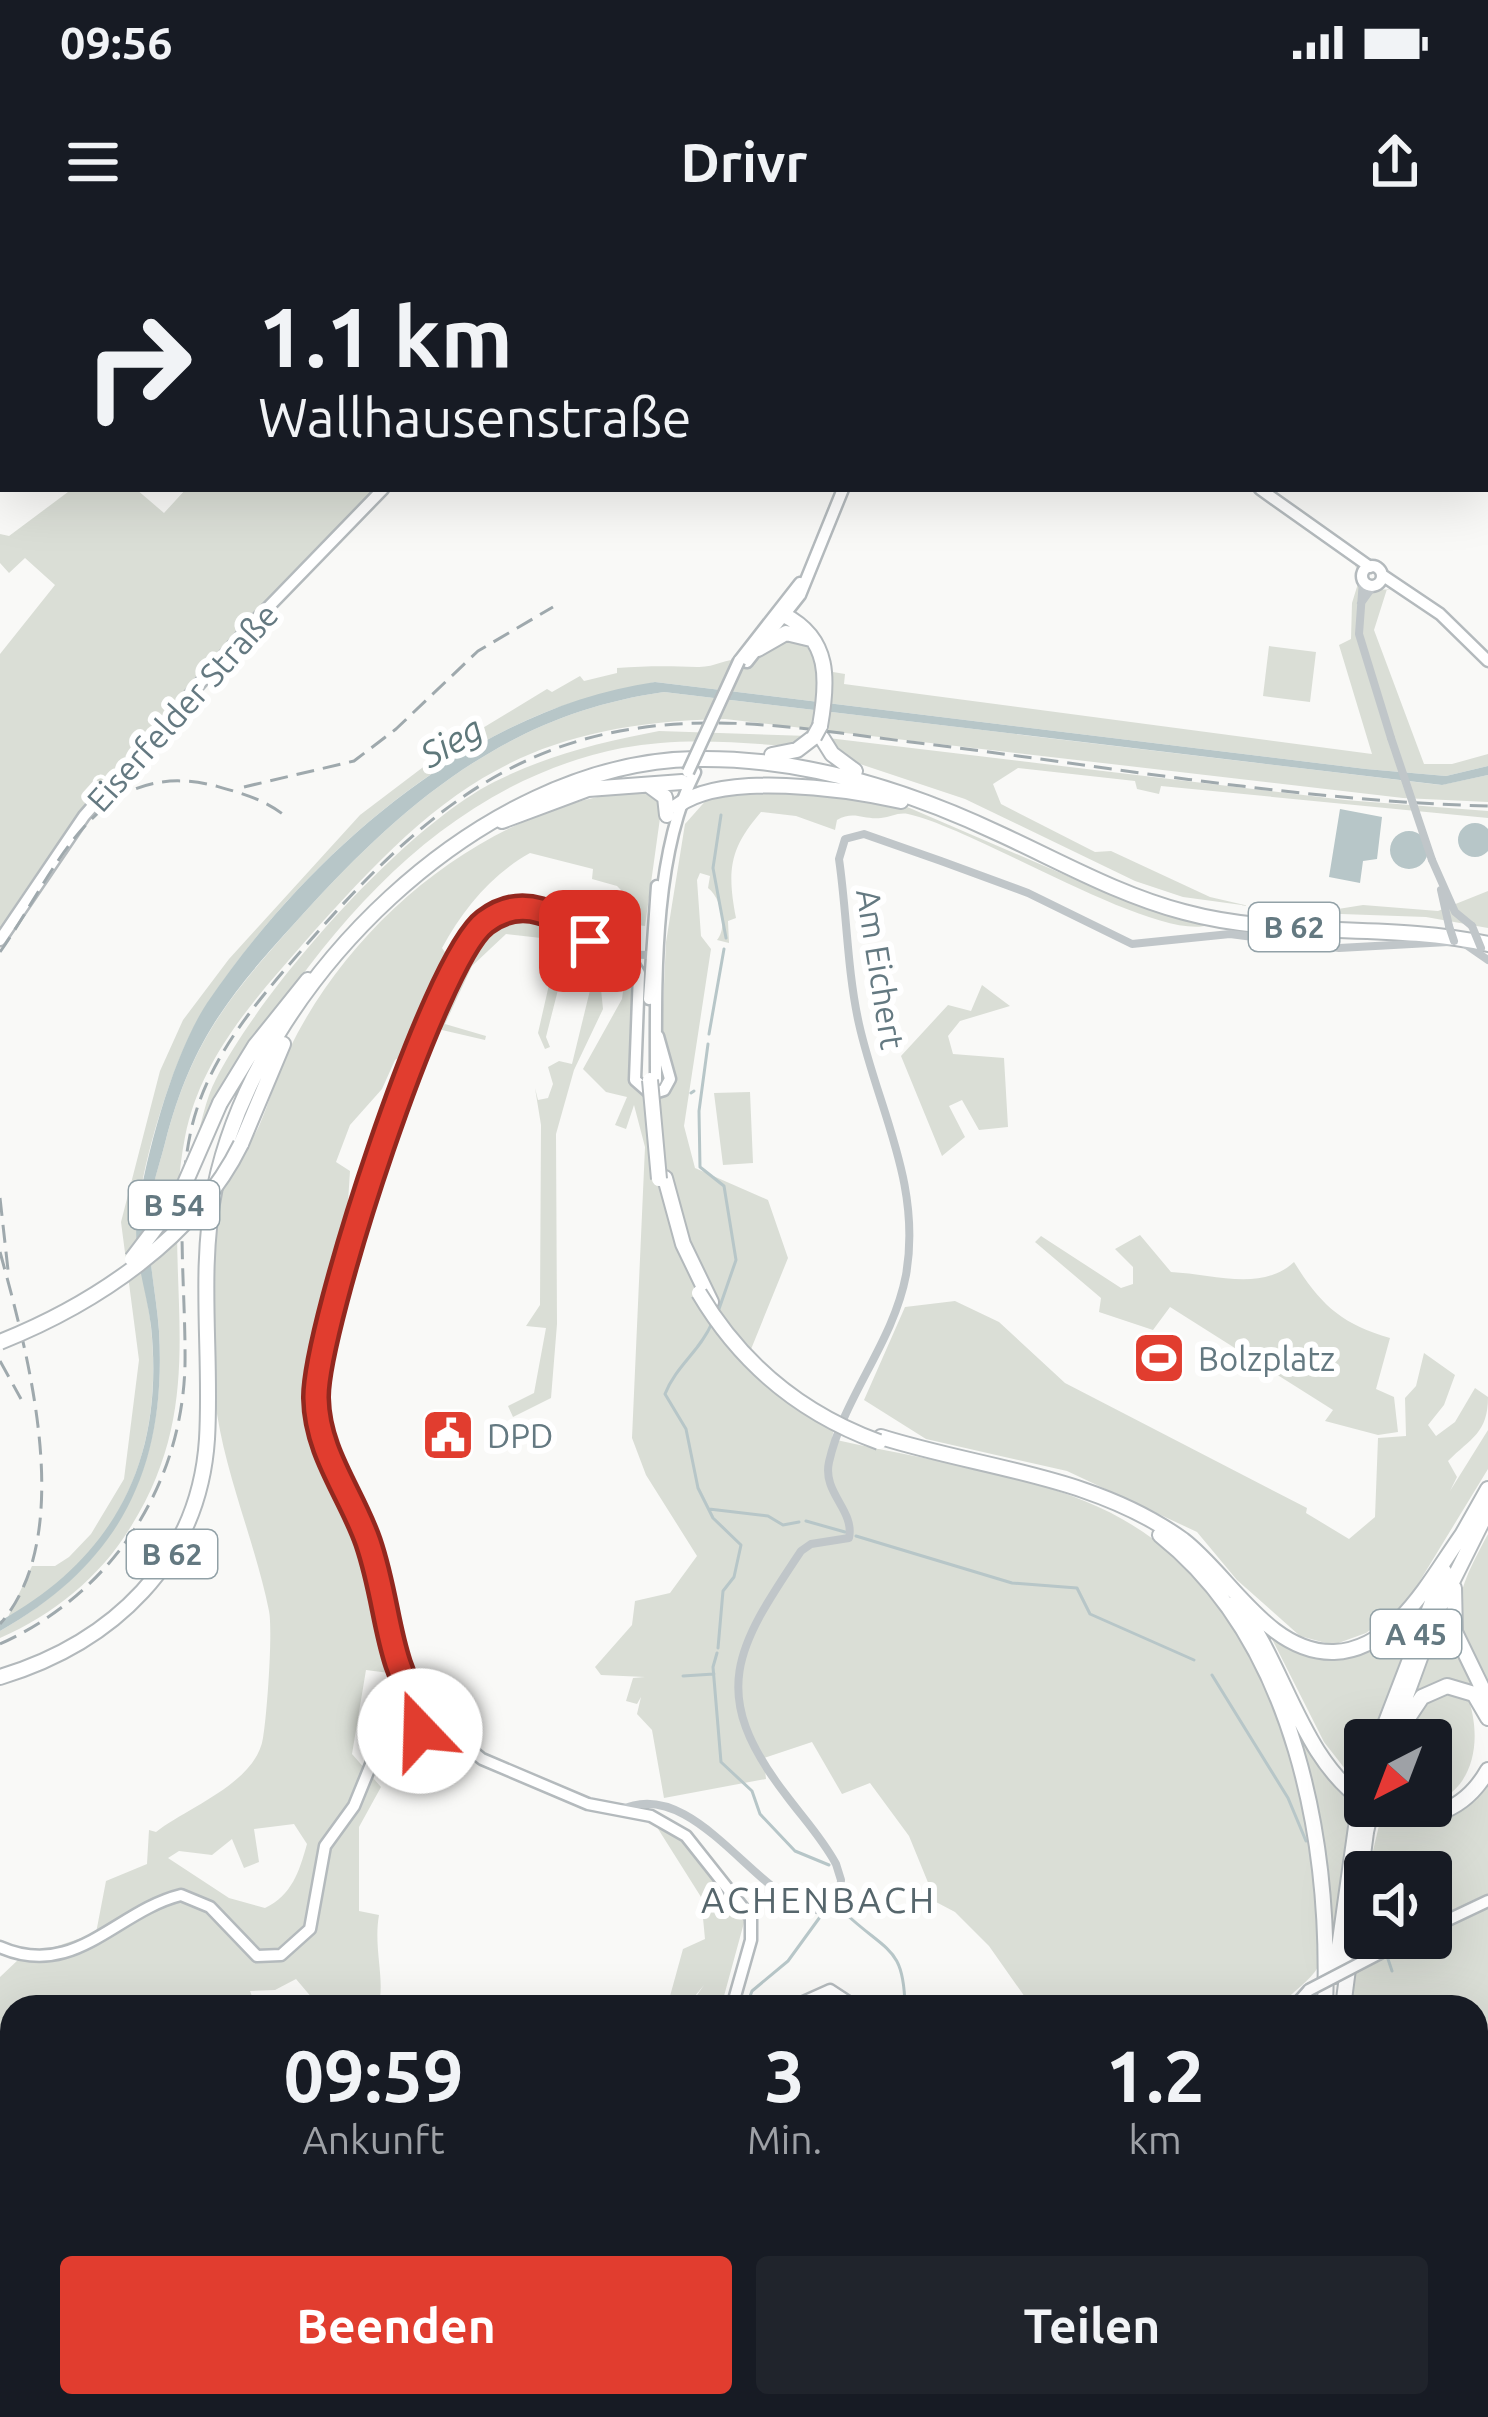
<!DOCTYPE html>
<html lang="de">
<meta charset="utf-8">
<style>
body{margin:0;font-family:Ubuntu,sans-serif;background:#20242c;color:#f1f3f6;height:100vh;display:flex;flex-direction:column;font-size:45px;white-space:nowrap}
*{box-sizing:border-box;margin:0}
p{font-size:39px;color:#9ea1a6}
.icon{flex:none;width:66px;height:66px;fill:none;stroke:currentColor;stroke-width:2;stroke-linecap:round;stroke-linejoin:round}
.map{position:relative;flex:1;overflow:hidden}
.sheet{position:absolute;left:0px;top:1755px;width:1488px;height:423px;display:flex;flex-direction:column;background:#171b24;border-radius:36px 36px 0 0;box-shadow:0 12px 48px #0002}
.sheet>*{flex:none}
.guide{position:absolute;left:0px;top:0px;width:1488px;height:252px;box-shadow:0 12px 48px #0002;background:#171b24;color:#f1f3f6;overflow:hidden}
.needle{width:78px;rotate:222deg}
.fabs{position:absolute;left:1344px;top:1479px;display:grid;gap:24px}
.fabs a{display:grid;place-items:center;width:108px;height:108px;border-radius:12px;background:#171b24;box-shadow:0 12px 48px #0002;font-size:60px}
.pin{position:absolute;display:grid;place-items:center;width:102px;height:102px;color:#fff;margin:-51px;border-radius:24px;box-shadow:0 6px 18px #0006}
.me{position:absolute;width:132px;margin:-66px;rotate:339deg;stroke-linejoin:round;filter:drop-shadow(0 0 9px #0008)}
.turn{display:flex;align-items:center;gap:42px;height:252px;padding:0 60px;font-size:54px}
.turn .icon{width:156px;height:156px;stroke-width:2.5}
.turn b{display:block;font-size:84px;line-height:102px}
.eta{display:flex;justify-content:space-evenly;align-items:center;height:204px;text-align:center}
.eta b{font-size:72px;font-weight:600;line-height:84px}
.primary-button{display:flex;gap:24px;margin-top:auto;padding:24px 60px}
.primary-button a{flex:1;height:138px;border-radius:12px;background:#e13d2f;color:#fff;font-size:48px;font-weight:600;line-height:138px;text-align:center}
.primary-button a+a{background:#20242c;color:#f1f3f6}
.status{display:flex;justify-content:space-between;align-items:center;height:84px;padding:0 60px;background:#171b24;direction:ltr}
.status svg{height:33px;fill:currentColor}
header{display:flex;justify-content:space-between;align-items:center;height:156px;padding:0 60px;background:#171b24;font-size:54px;font-weight:600}
.map>svg:first-child{display:block}
.green{fill:#daded6;fill-rule:evenodd}
.water{fill:#b7c6c8}
.lines{fill:none;stroke-linecap:round;stroke-linejoin:round}
.stream{stroke:#b7c6c8;stroke-width:3}
.major-casing{stroke:#b4babd;stroke-width:15}
.highway-casing{stroke:#b3b9bc;stroke-width:18}
.minor{stroke:#c0c6c9;stroke-width:8}
.major{stroke:#fff;stroke-width:10}
.highway{stroke:#fff;stroke-width:14}
.rail{stroke:#9fa9ad;stroke-width:3;stroke-dasharray:18 9;stroke-linecap:butt}
.major-bridge-casing{stroke:#b4babd;stroke-width:15;stroke-linecap:butt}
.highway-bridge-casing{stroke:#b3b9bc;stroke-width:18;stroke-linecap:butt}
.minor-bridge{stroke:#c0c6c9;stroke-width:8}
.major-bridge{stroke:#fff;stroke-width:10}
.highway-bridge{stroke:#fff;stroke-width:14}
.route-casing{stroke:#92281f;stroke-width:30}
.route{stroke:#e13d2f;stroke-width:21}
.labels{text-anchor:middle;dominant-baseline:central;stroke-width:12;stroke-linejoin:round;paint-order:stroke}
.shield{fill:#fff;stroke:#92a1a7;stroke-width:3}
.shield-label{font-size:30px;font-weight:bold;fill:#647981}
.street-label{font-size:33px;fill:#647981;stroke:#fff}
.poi-label{font-size:33px;fill:#647981;stroke:#fff;text-anchor:start}
.water-label{font-size:36px;font-style:italic;fill:#5f787b;stroke:#fff}
.neighbourhood-label{font-size:36px;letter-spacing:3px;fill:#56666c;stroke:#fff}
</style>
<div class="status"><b>09:56</b><svg viewBox="0 0 49 12"><path d="M0 12V9h3v3zM5 12V6h3v6zM10 12V3h3v9zM15 12V0h3v12zM26 1h20v11H26zM47 4h2v5h-2z"/></svg></div>
<header><svg class="icon" aria-label="menu" viewBox="0 0 24 24"><path d="M4 6h16M4 12h16M4 18h16"/></svg>Drivr<svg class="icon" aria-label="share" viewBox="0 0 24 24"><path d="M12 15V3M7 8l5-5 5 5M5 13v7h14v-7"/></svg></header>
<div class="map">
<svg width="1488" height="2177" viewBox="0 0 1488 2177">
<rect width="100%" height="100%" fill="#f9f9f7"/>
<!-- green -->
<path class="green" d="M 399,0 L 1073,0 L 396,3 Z
M 1254,0 L 1488,0 L 1488,243 L 1485,3 Z
M 72,249 L 136,249 L 164,273 L 186,249 L 376,249 C 243,390 103,523 0,689 L 0,414 L 55,345 L 25,318 L 9,333 L 0,323 L 0,294 L 9,296 Z
M 1250,249 L 1255,249 L 1355,323 L 1366,350 L 1397,349 L 1387,349 L 1374,390 L 1424,524 L 1452,524 L 1488,514 L 1488,526 L 1446,536 L 1366,529 L 655,442 C 617,452 576,459 541,474 C 408,529 286,645 207,764 C 176,811 144,914 138,970 C 133,1014 147,1046 151,1087 C 164,1212 120,1315 8,1377 L 32,1326 L 55,1326 L 69,1317 L 91,1294 L 124,1239 L 139,1120 L 121,982 L 160,831 L 183,780 L 229,719 L 360,575 L 443,512 L 547,449 L 552,452 L 580,436 L 584,441 L 617,433 L 617,428 C 644,426 669,426 697,427 C 718,428 728,415 755,420 L 768,405 L 794,397 L 813,407 L 821,430 L 845,434 L 844,444 L 1372,514 L 1339,405 L 1351,399 L 1352,363 L 1360,337 L 1354,323 Z
M 1269,406 L 1316,412 L 1310,462 L 1263,456 Z
M 664,452 L 1441,545 L 1488,535 L 1488,562 L 1403,558 L 725,479 C 515,483 435,554 302,705 C 252,762 200,820 185,897 C 158,1038 216,1152 130,1288 C 100,1337 53,1375 0,1398 L 0,1391 C 119,1323 167,1227 159,1091 C 156,1049 145,1007 149,965 C 152,945 160,923 165,903 C 192,798 232,753 303,674 C 405,562 508,474 664,452 Z
M 659,491 L 809,496 L 796,507 C 738,502 680,497 622,508 C 416,549 287,737 194,909 C 201,886 205,860 216,839 C 263,747 402,589 494,542 C 548,515 601,502 659,491 Z
M 828,498 L 1345,560 L 1488,571 L 1488,578 L 1161,546 L 1159,554 L 1137,549 L 1135,541 L 1018,528 L 993,544 L 1001,564 L 1095,612 L 1111,611 L 1210,657 L 1249,666 L 1183,657 L 1135,641 L 965,559 L 842,518 Z
M 631,551 L 656,556 L 661,571 L 645,686 L 629,684 L 631,660 L 617,646 L 592,639 L 593,629 L 530,613 C 492,634 463,669 442,708 L 447,715 L 412,809 L 395,820 L 382,849 L 350,885 L 336,922 L 350,931 L 345,1009 L 312,1124 L 312,1172 L 318,1210 L 370,1324 L 389,1433 L 366,1430 L 352,1514 L 381,1547 L 359,1587 L 359,1671 L 379,1675 C 373,1709 386,1741 378,1767 L 308,1767 L 313,1759 L 296,1739 L 275,1750 L 250,1751 L 256,1767 L 12,1767 L 12,2151 L 0,2145 L 0,1737 L 19,1719 L 96,1693 L 106,1641 L 147,1624 L 149,1590 L 156,1592 C 188,1567 256,1543 263,1498 C 267,1476 273,1391 269,1371 C 255,1301 223,1230 215,1159 C 211,1124 212,979 223,950 C 230,927 249,908 259,886 C 270,861 277,834 289,810 C 352,679 487,569 631,551 ZM 294,1584 L 307,1604 C 299,1632 292,1655 265,1668 L 229,1658 L 168,1618 L 179,1611 L 212,1615 L 232,1599 L 244,1628 L 259,1622 L 254,1589 Z
M 804,552 L 905,566 L 1079,641 L 1209,685 C 1154,702 977,589 908,574 C 898,572 891,577 881,578 C 863,580 854,570 837,580 L 835,590 L 796,576 L 761,572 C 729,609 727,631 736,678 L 728,681 L 729,703 L 717,700 C 728,687 721,658 708,648 L 710,636 L 700,633 L 697,640 L 701,696 L 711,709 L 684,886 L 695,928 L 768,960 L 788,1018 L 745,1124 L 784,1158 L 834,1188 L 832,1199 C 923,1220 1042,1234 1122,1279 C 1251,1351 1298,1507 1315,1645 C 1318,1666 1328,1707 1318,1727 C 1310,1742 1291,1751 1281,1767 L 1032,1767 L 989,1706 L 955,1672 L 936,1662 L 909,1596 L 870,1543 L 842,1554 L 812,1502 L 764,1518 L 766,1539 L 664,1558 L 652,1490 L 637,1474 L 641,1457 L 637,1464 L 626,1461 L 633,1438 L 645,1437 L 601,1435 L 595,1427 L 632,1385 L 635,1361 L 670,1353 L 697,1316 L 646,1235 L 632,1198 L 645,907 L 634,865 L 626,889 L 615,885 L 627,857 L 606,852 L 583,829 L 622,759 L 624,743 L 599,729 L 603,769 L 574,830 L 556,894 L 557,1084 L 551,1158 L 513,1177 L 508,1166 L 534,1153 L 546,1088 L 526,1086 L 540,1065 L 541,885 L 535,848 L 538,860 L 548,858 L 553,844 L 548,827 L 559,821 L 572,824 L 592,742 L 577,730 L 561,738 L 546,797 L 550,807 L 545,809 L 538,793 L 556,714 L 541,698 L 506,694 L 472,726 L 445,784 L 486,796 L 485,800 L 442,790 L 438,776 C 455,734 483,655 543,675 C 562,681 575,696 590,707 C 608,719 624,718 637,737 L 633,843 L 648,858 L 665,855 L 675,837 L 662,787 L 666,702 L 685,584 L 709,557 Z
M 1488,651 L 1488,688 L 1426,677 L 1313,673 L 1363,665 L 1438,671 Z
M 982,745 L 1010,766 L 960,781 L 948,796 L 953,814 L 1004,818 L 1008,887 L 979,890 L 962,860 L 949,866 L 965,897 L 942,916 L 901,816 L 948,765 L 971,771 Z
M 750,852 L 753,923 L 723,925 L 714,853 Z
M 1140,995 L 1171,1032 C 1213,1034 1262,1052 1294,1022 C 1320,1064 1341,1084 1390,1098 L 1376,1149 L 1394,1157 L 1398,1192 L 1378,1195 L 1325,1181 L 1333,1170 L 1170,1067 L 1153,1090 L 1099,1072 L 1101,1058 L 1035,1002 L 1041,996 L 1121,1048 L 1133,1044 L 1133,1027 L 1115,1009 Z
M 955,1061 L 999,1082 L 1065,1143 L 1307,1268 L 1306,1273 L 1349,1299 L 1375,1277 L 1378,1198 L 1406,1196 L 1405,1158 L 1416,1146 L 1424,1113 L 1455,1135 L 1444,1165 L 1428,1185 L 1436,1196 L 1455,1182 L 1475,1148 L 1488,1157 C 1488,1193 1471,1198 1448,1221 L 1457,1237 L 1450,1251 L 1488,1190 L 1488,1229 L 1407,1362 L 1366,1393 L 1333,1405 L 1300,1396 L 1237,1340 L 1197,1292 L 1067,1231 L 926,1199 L 864,1160 L 905,1067 Z
M 1488,1294 L 1488,1449 C 1452,1374 1448,1368 1488,1294 Z
M 1434,1337 L 1372,1500 L 1365,1500 L 1365,1525 L 1356,1543 L 1324,1502 L 1267,1389 C 1356,1435 1373,1399 1434,1337 Z
M 1225,1355 L 1352,1560 L 1332,1702 C 1327,1572 1278,1471 1225,1355 Z
M 1447,1363 L 1451,1398 L 1481,1453 L 1468,1447 L 1409,1463 Z
M 1441,1452 L 1467,1455 C 1488,1511 1466,1574 1398,1566 L 1431,1566 L 1431,1500 L 1402,1500 L 1425,1460 Z
M 1488,1541 L 1488,2177 L 1410,2177 L 1407,2166 L 1476,2166 L 1476,1767 L 1351,1767 L 1356,1730 L 1431,1698 L 1460,1679 L 1457,1668 L 1431,1681 L 1431,1632 L 1368,1632 L 1381,1577 C 1428,1593 1453,1568 1488,1541 Z
M 655,1584 L 682,1599 L 745,1679 L 721,1767 L 689,1767 L 704,1745 L 686,1767 L 667,1767 L 683,1709 L 705,1699 L 701,1657 Z
M 343,2166 L 746,2166 L 742,2177 L 328,2177 Z
M 981,2166 L 1367,2166 L 1371,2177 L 976,2177 Z"/>
<!-- water -->
<path class="water" d="M 655,442 L 1366,529 L 1446,536 L 1488,526 L 1488,535 L 1442,545 L 664,452 C 508,474 405,562 303,674 C 231,753 192,798 165,903 C 160,923 152,945 150,965 C 145,1008 156,1049 159,1091 C 167,1229 120,1323 0,1391 L 0,1381 C 116,1317 165,1218 151,1086 C 146,1046 131,1012 138,970 C 147,910 174,813 207,763 C 308,614 473,468 655,442 Z
M 1340,569 L 1382,577 L 1377,619 L 1363,621 L 1360,643 L 1329,637 Z
M1458 600a17 17 0 1 1 34 0a17 17 0 1 1-34 0Z
M1390 610a19 19 0 1 1 38 0a19 19 0 1 1-38 0Z"/>
<g class="lines">
<!-- stream -->
<path class="stream" d="M 721,575 L 713,628 L 726,698
M 709,794 L 724,709
M 708,804 L 699,871 L 700,927 L 724,946 L 736,1020 L 719,1069
M 691,853 L 694,851
M 712,1083 C 700,1111 676,1126 665,1154 L 686,1189 L 698,1248 L 713,1278 L 741,1305 L 734,1337 L 723,1351 L 718,1408
M 709,1269 L 768,1276 L 783,1285 L 799,1282
M 806,1281 L 845,1292
M 856,1296 L 1012,1343 L 1077,1348 L 1090,1374 L 1194,1420
M 717,1413 L 713,1427 L 721,1522 L 752,1551 L 760,1574 L 795,1611 L 829,1625
M 1212,1435 L 1288,1558 L 1306,1601
M 683,1436 L 714,1434
M 846,1674 C 888,1713 904,1707 905,1767
M 1387,1716 L 1392,1731
M 746,1767 L 752,1751 L 788,1721 L 820,1677
M 888,2166 L 902,2177
M 530,2177 L 534,2166"/>
<!-- major casing -->
<g class="major-casing">
<path id="major" d="M 85,3 L 88,0
M 0,83 L 3,81
M 1260,249 L 1370,327
M1362 336a10 10 0 1 1 20 0a10 10 0 1 1-20 0Z
M 1382,335 L 1440,374 L 1488,421
M 739,421 L 800,343
M 747,422 L 800,355 L 843,249
M 0,700 L 84,576 L 251,385 L 383,249
M 611,713 L 633,723 L 639,733 L 635,840 L 651,854 L 664,850 L 670,839 L 658,796
M 649,759 L 657,646
M 656,840 C 656,745 652,617 695,532
M405 1482a10 10 0 1 1 20 0a10 10 0 1 1-20 0Z
M 426,1480 L 443,1487 L 482,1519 L 588,1564 L 651,1576 L 686,1596 L 751,1678 L 751,1700 L 732,1767
M 1431,1688 L 1488,1661
M 0,1707 C 75,1740 116,1671 181,1655 L 210,1667 L 257,1716 L 281,1715 L 310,1689 L 325,1606 L 354,1566 L 381,1500 L 405,1481
M 1380,1713 L 1411,1698
M 792,1767 L 830,1750 L 856,1767
M 1294,1767 L 1309,1750
M 874,2166 L 877,2177
M 969,2177 L 974,2166"/>
</g>
<!-- highway casing -->
<g class="highway-casing">
<path id="highway" d="M 784,375 C 831,399 828,441 820,486
M 758,409 L 786,393 L 811,399
M 822,498 L 832,514 L 855,531
M 772,515 L 797,510 L 814,497
M 650,546 L 665,557 L 667,575
M 677,566 C 724,531 846,549 901,561
M 502,581 L 588,549 L 682,542
M 220,863 L 255,806 L 308,740
M 241,904 L 283,804
M 665,938 L 683,1004 L 711,1062
M 881,1197 C 983,1229 1093,1235 1183,1300 C 1229,1335 1269,1414 1334,1412 C 1396,1410 1432,1336 1464,1292
M 1160,1295 C 1296,1403 1331,1603 1325,1767
M 1462,1295 L 1488,1249
M 1454,1348 L 1455,1392 L 1488,1460
M 1236,1362 C 1285,1423 1299,1517 1365,1562
M 0,1437 C 112,1403 199,1322 207,1199 C 212,1115 198,1031 215,947 C 257,742 481,522 695,519 C 801,517 905,549 1000,594 C 1061,622 1119,655 1184,672 C 1283,699 1388,682 1488,704
M 1400,1490 L 1422,1457 L 1447,1446 L 1474,1454 L 1488,1478
M 1379,1500 L 1444,1331
M 1390,1500 L 1436,1374 L 1488,1270
M 1372,1566 C 1417,1589 1463,1574 1488,1530
M 1335,1736 L 1356,1587
M 1343,1767 L 1366,1592
M 1382,2166 L 1386,2177
M 1395,2166 L 1399,2177"/>
</g>
<!-- minor -->
<path class="minor" d="M 365,3 L 368,0
M 1076,3 L 1077,0
M 0,236 L 3,234
M 1363,340 L 1359,394 L 1391,498
M 1361,363 L 1373,346
M 1432,620 L 1455,672 L 1472,686
M 1441,650 L 1449,686
M 1462,702 L 1488,720
M 405,1457 L 408,1474
M 416,1471 C 387,1423 387,1367 372,1314 C 356,1261 318,1218 316,1161 C 314,1086 437,698 501,673 C 549,653 568,697 606,711 C 620,716 637,714 652,715
M 621,1570 C 703,1530 774,1697 839,1667 L 841,1640 L 836,1624 C 822,1598 803,1578 786,1555 C 707,1453 736,1408 801,1311 L 811,1304 L 849,1298 C 855,1270 822,1253 829,1222 C 844,1156 893,1103 906,1035 C 922,944 878,869 859,784 C 847,730 847,674 839,619 L 845,599 L 864,594 L 941,621 L 1028,653 L 1132,704 L 1230,694 L 1339,708 L 1448,702"/>
<!-- major -->
<use href="#major" class="major"/>
<!-- highway -->
<use href="#highway" class="highway"/>
<!-- rail -->
<path class="rail" d="M 244,547 L 354,521 L 396,489 L 478,411 L 553,367
M 0,712 C 57,631 95,515 216,546 C 241,553 263,559 284,575
M 0,958 L 8,1030
M 0,1012 C 28,1114 78,1295 0,1384
M 0,1121 L 21,1159
M 0,1404 C 111,1354 182,1247 185,1125 C 186,1046 174,963 192,886 C 209,817 255,764 301,711 C 395,603 490,508 639,488 C 732,474 826,492 919,503 C 1107,526 1298,561 1488,566"/>
<!-- major-bridge casing -->
<g class="major-bridge-casing">
<path id="major-bridge" d="M 688,532 L 739,421
M 1309,1750 L 1380,1713"/>
</g>
<!-- highway-bridge casing -->
<g class="highway-bridge-casing">
<path id="highway-bridge" d="M 814,497 L 820,486
M 650,840 L 659,939
M 132,1019 L 179,957 L 220,863
M 699,1053 C 741,1124 802,1174 879,1202
M 0,1102 C 95,1064 195,998 241,904
M 1356,1587 L 1365,1550
M 1366,1592 L 1372,1566"/>
</g>
<!-- minor-bridge -->
<path class="minor-bridge" d="M 1391,498 L 1432,620
M 1449,686 L 1454,701
M 1472,686 L 1481,708"/>
<!-- major-bridge -->
<use href="#major-bridge" class="major-bridge"/>
<!-- highway-bridge -->
<use href="#highway-bridge" class="highway-bridge"/>
</g>
<g class="lines">
<!-- route casing -->
<g class="route-casing">
<path id="route" d="M 420,1491 L 426,1480 C 384,1419 391,1370 368,1302 C 351,1253 317,1213 316,1158 C 315,1088 434,720 485,682 C 523,653 559,675 590,701"/>
</g>
<!-- route -->
<use href="#route" class="route"/>
</g>
<!-- icons -->
<defs>
<g id="stadium-square" transform="scale(2.7)"><rect x="-9" y="-9" width="18" height="18" rx="4" fill="#e13d2f" stroke="#fff"/><path d="M0-5a6.5 5 0 1 0 0 10a6.5 5 0 1 0 0-10ZM-3.5-1.8h7v3.6h-7Z" fill="#fff"/></g>
<g id="civic-square" transform="scale(2.7)"><rect x="-9" y="-9" width="18" height="18" rx="4" fill="#e13d2f" stroke="#fff"/><path d="M-.6-6.5H3V-4.5H.6V-3L4-1V1h2V6H-6V1h2V-1L-.6-3ZM-1.2 2.5V6h2.4V2.5Z" fill="#fff"/></g>
</defs>
<g fill-rule="evenodd">
<use href="#stadium-square" x="1159" y="1118"/>
<use href="#civic-square" x="448" y="1195"/>
</g>
<g class="labels">
<!-- shield labels -->
<g class="shield">
<rect x="1249" y="663" width="90" height="48" rx="9"/>
<rect x="129" y="941" width="90" height="48" rx="9"/>
<rect x="127" y="1290" width="90" height="48" rx="9"/>
<rect x="1371" y="1370" width="90" height="48" rx="9"/>
</g>
<g class="shield-label">
<text x="1294" y="687">B 62</text>
<text x="174" y="965">B 54</text>
<text x="172" y="1314">B 62</text>
<text x="1416" y="1394">A 45</text>
</g>
<!-- street labels -->
<g class="street-label">
<text transform="translate(182 467) rotate(-48)">Eiserfelder Straße</text>
<text transform="translate(881 729) rotate(81)">Am Eichert</text>
</g>
<!-- poi labels -->
<g class="poi-label">
<text x="1198" y="1118">Bolzplatz</text>
<text x="487" y="1195">DPD</text>
</g>
<!-- water labels -->
<g class="water-label">
<text transform="translate(451 501) rotate(-30)">Sieg</text>
</g>
<!-- neighbourhood labels -->
<g class="neighbourhood-label">
<text x="819" y="1659">ACHENBACH</text>
</g>
</g>
</svg>
<div class="fabs">
<a><svg class="needle" viewBox="-14 -14 28 28"><path d="M0-13l5 13h-10z" fill="#e53935"/><path d="M0 13l5-13h-10z" fill="#9ea1a6"/></svg></a>
<a><svg class="icon" aria-label="sound" viewBox="0 0 24 24"><path d="M4 9h4l5-4v14l-5-4H4zM17 9q2 3 0 6"/></svg></a>
</div>
<div class="pin" style="left:590px;top:701px;background:#d93025"><svg class="icon" aria-label="arrive" viewBox="0 0 24 24"><path d="M6 21V4h12l-3 4 3 4H6"/></svg></div>
<svg class="me" style="left:420px;top:1491px" viewBox="-20 -20 40 40"><circle r="19" fill="#fff"/><path d="M0-13L10 11 0 6-10 11z" fill="#e13d2f"/></svg>
<div class="guide">
<div class="turn"><svg class="icon" aria-label="right" viewBox="0 0 24 24"><path d="M7 20v-9h11M14 6l5 5-5 5"/></svg><div><b>1.1 km</b>Wallhausenstraße</div></div>
</div>
<section class="sheet">
<div class="eta">
<div><b>09:59</b><p>Ankunft</p></div>
<div><b>3</b><p>Min.</p></div>
<div><b>1.2</b><p>km</p></div>
</div>
<div class="primary-button"><a>Beenden</a><a>Teilen</a></div>
</section>
</div>
